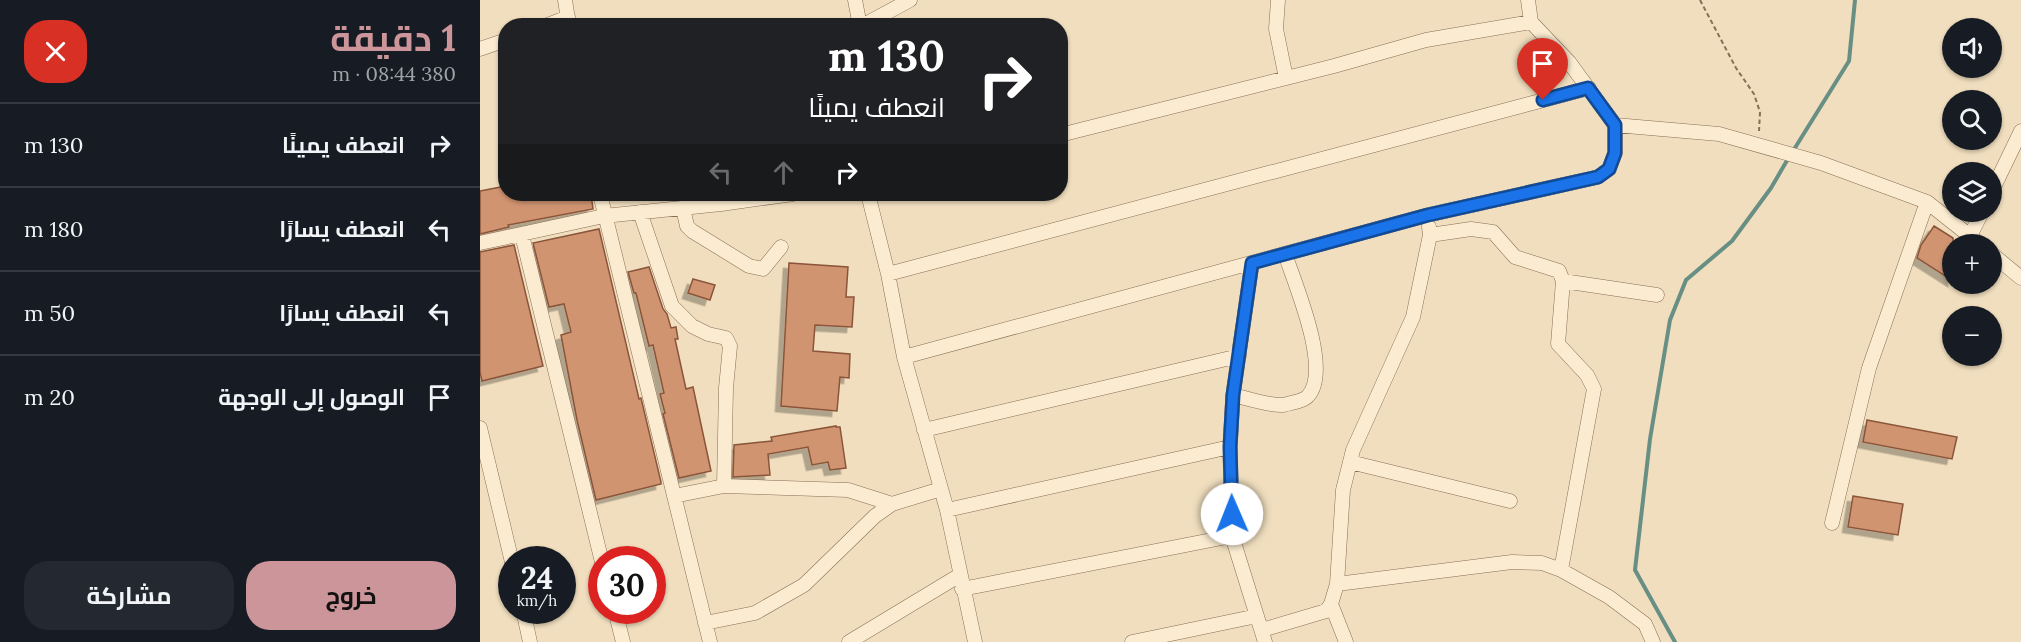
<!DOCTYPE html>
<html lang="ar">
<meta charset="utf-8">
<style>
body{margin:0;font-family:Lora,Cairo,serif;background:#242831;color:#f1f3f6;direction:rtl;height:100vh;display:flex;flex-direction:column;font-size:22px;white-space:nowrap}
*{box-sizing:border-box;margin:0}
p{font-size:20px;color:#9ea1a6}
.icon{flex:none;width:33px;height:33px;fill:none;stroke:currentColor;stroke-width:2;stroke-linecap:round;stroke-linejoin:round}
.map{position:relative;flex:1;overflow:hidden;direction:ltr}
.drawer{display:flex;flex-direction:column;background:#171b24;width:480px}
.drawer>*{flex:none}
.banner{position:absolute;left:18px;top:18px;width:570px;height:183px;border-radius:24px;box-shadow:0 2px 4px #0004;direction:rtl;background:#202124;color:#fff;overflow:hidden}
.buttons{position:absolute;left:1462px;top:18px;display:grid;gap:12px}
.buttons a{display:grid;place-items:center;width:60px;height:60px;border-radius:50%;background:#171b24;box-shadow:0 2px 4px #0004;font-size:30px}
.speed{position:absolute;left:18px;top:546px;display:flex;gap:12px;font-size:30px;font-weight:700;text-align:center}
.speed>*{display:grid;place-content:center;width:78px;height:78px;border-radius:50%;background:#171b24;box-shadow:0 2px 4px #0004;line-height:1}
.speed small{font-size:15px;font-weight:400}
.speed .limit{border:9px solid #d22;background:#fff;color:#111}
.pin{position:absolute;display:grid;place-items:center;width:51px;height:51px;color:#fff;margin:-62px -26px;border-radius:50% 50% 50% 0;rotate:-45deg;box-shadow:0 0 6px #0007}
.pin .icon{rotate:45deg}
.me{position:absolute;width:66px;margin:-33px;rotate:359deg;stroke-linejoin:round;filter:drop-shadow(0 0 4px #0008)}
.turn{display:flex;align-items:center;gap:21px;height:126px;padding:0 24px;font-size:27px}
.turn .icon{width:78px;height:78px;stroke-width:2.5}
.turn b{display:block;font-size:42px;line-height:51px}
.lanes{display:flex;align-items:center;height:57px;padding:0 24px;background:#0003;justify-content:center;gap:30px;direction:ltr}
.lanes .off{opacity:.35}
.round{display:grid;place-items:center;flex:none;width:63px;height:63px;border-radius:24px;background:#242831}
.overview{display:flex;align-items:center;justify-content:space-between;height:102px;padding:0 24px}
h1{font-size:36px;font-weight:700;line-height:45px;color:#cb959a}
.action{display:flex;gap:12px;margin-top:auto;padding:12px 24px}
.action a{flex:1;height:69px;border-radius:24px;background:#cb959a;color:#111;font-size:24px;font-weight:700;line-height:69px;text-align:center}
.action a+a{background:#242831;color:#f1f3f6}
ul{padding:0;list-style:none}
li{display:flex;align-items:center;gap:18px;height:84px;padding:0 24px;border-top:2px solid #363941}
li div{flex:1}
li b{display:block;font-size:22px}
li em{font-style:normal}
main{display:flex;flex:1;min-height:0}
.map>svg:first-child{display:block}
.lines{fill:none;stroke-linecap:round;stroke-linejoin:round}
.stream{stroke:#688f84;stroke-width:4}
.building{fill:#d19471;stroke:#8a553a;stroke-width:1.5;filter:url(#shadow)}
.minor-casing{stroke:#896e56;stroke-width:15}
.path{stroke:#896e56;stroke-width:2;stroke-dasharray:4.5 3;stroke-linecap:butt}
.minor{stroke:#fbecd1;stroke-width:14}
.route-casing{stroke:#114b97;stroke-width:15}
.route{stroke:#1a73e8;stroke-width:10}
</style>
<main>
<div class="map">
<svg width="1541" height="642" viewBox="0 0 1541 642">
<defs>
<filter id="shadow"><feDropShadow dx="-5.5" dy="5.5" stdDeviation="0" flood-color="#0004"/></filter>
</defs>
<rect width="100%" height="100%" fill="#f0debe"/>
<g class="lines">
<!-- stream -->
<path class="stream" d="M 1313,151 L 1369,61 L 1375,0
M 1195,642 L 1155,570 L 1170,439 L 1190,320 L 1206,280 L 1252,241 L 1291,188 L 1309,157"/>
</g>
<!-- building -->
<path class="building" d="M 26,186 L 26,194 L 111,194 L 113,209 L 28,225 L 29,227 L 0,234 L 0,191 Z
M 1454,226 L 1473,238 L 1473,281 L 1437,258 L 1441,245 Z
M 119,229 L 159,399 L 161,398 L 181,482 L 181,484 L 116,500 L 97,420 L 81,335 L 91,332 L 84,304 L 69,307 L 53,243 Z
M 34,245 L 63,366 L 2,381 L 0,372 L 0,252 Z
M 309,263 L 368,267 L 366,297 L 374,297 L 372,327 L 335,325 L 333,351 L 370,354 L 369,378 L 360,377 L 357,411 L 301,406 Z
M 169,267 L 183,309 L 187,314 L 191,328 L 196,327 L 198,339 L 195,339 L 206,389 L 213,387 L 231,471 L 199,478 L 183,414 L 185,413 L 180,394 L 184,393 L 173,345 L 169,346 L 156,293 L 154,293 L 148,272 Z
M 213,279 L 235,285 L 230,300 L 208,293 Z
M 1387,420 L 1477,437 L 1472,459 L 1383,442 Z
M 356,426 L 356,427 L 360,427 L 366,468 L 350,470 L 348,462 L 332,465 L 328,447 L 288,454 L 290,475 L 253,477 L 254,445 L 292,441 L 291,437 Z
M 1373,496 L 1423,504 L 1418,535 L 1368,527 Z"/>
<g class="lines">
<!-- minor casing -->
<g class="minor-casing">
<path id="minor" d="M 85,0 L 89,26
M 375,0 L 380,26
M 798,0 L 796,29 L 806,78
M 1048,0 L 1051,22
M 65,26 L 88,17
M 382,26 L 430,0
M 0,49 L 26,40
M 1135,125 L 1239,134 L 1341,163 L 1447,202 L 1500,244
M 1512,191 L 1541,131
M 120,194 L 230,642
M 388,194 L 408,274 L 424,357 L 467,510 L 495,642
M 203,208 L 207,226 L 212,231 L 269,266 L 283,269 L 301,247
M 160,212 L 192,306 L 212,326 L 228,334 L 246,338 L 250,346 L 246,388 L 244,486 L 368,490 L 412,504
M 42,235 L 122,562
M 950,235 L 991,229 L 1013,232 L 1035,257 L 1079,271 L 1083,281 L 1078,344 L 1107,375 L 1114,389 L 1081,570
M 1490,236 L 1502,212
M 0,243 L 124,216 L 241,204 L 313,194
M 1512,254 L 1541,278
M 772,263 L 753,395 L 750,447 L 752,536 L 785,642
M 408,274 L 1109,88
M 1083,281 L 1177,295
M 424,357 L 948,215 L 1118,177 L 1129,169 L 1135,153 L 1135,125 L 1089,62 L 1051,22 L 946,40 L 854,66 L 580,135
M 753,395 C 766,398 790,406 803,405 C 810,403 824,401 828,396 C 852,370 815,284 805,254
M 0,428 L 32,562
M 444,430 L 759,356
M 870,462 L 1030,501
M 194,496 L 244,486
M 467,510 L 750,447
M 1352,523 L 1389,368 L 1447,202
M 857,584 L 863,490 L 873,450 L 933,317 L 950,235 L 949,227
M 482,589 L 752,536
M 851,604 L 866,642
M 43,610 L 50,642
M 135,610 L 143,642
M 225,623 L 275,613 L 324,585 L 395,516 L 412,504 L 461,489
M 782,630 L 846,611 L 851,604 L 857,584 L 1032,562 L 1062,563 L 1081,570 L 1129,597 L 1165,624 L 1173,642
M 369,642 L 480,575
M 652,642 L 777,616"/>
</g>
<!-- path -->
<path class="path" d="M 1220,0 L 1256,68 L 1274,94 L 1280,112 L 1279,131"/>
<!-- minor -->
<use href="#minor" class="minor"/>
</g>
<g class="lines">
<!-- route casing -->
<g class="route-casing">
<path id="route" d="M 752,514 L 750,447 L 753,395 L 772,263 L 948,215 L 1118,177 L 1129,169 L 1135,153 L 1135,125 L 1108,88 L 1063,100"/>
</g>
<!-- route -->
<use href="#route" class="route"/>
</g>
</svg>
<div class="buttons">
<a><svg class="icon" aria-label="sound" viewBox="0 0 24 24"><path d="M4 9h4l5-4v14l-5-4H4zM17 9q2 3 0 6"/></svg></a>
<a><svg class="icon" aria-label="search" viewBox="0 0 24 24"><circle cx="10" cy="10" r="6"/><path d="M15 15l6 6"/></svg></a>
<a><svg class="icon" aria-label="layers" viewBox="0 0 24 24"><path d="M12 4l9 5-9 5-9-5zM3 14l9 5 9-5"/></svg></a>
<a>+</a>
<a>−</a>
</div>
<div class="speed"><div>24<small>km/h</small></div><div class="limit">30</div></div>
<div class="pin" style="left:1063px;top:100px;background:#d93025"><svg class="icon" aria-label="arrive" viewBox="0 0 24 24"><path d="M6 21V4h12l-3 4 3 4H6"/></svg></div>
<svg class="me" style="left:752px;top:514px" viewBox="-20 -20 40 40"><circle r="19" fill="#fff"/><path d="M0-13L10 11 0 6-10 11z" fill="#1a73e8"/></svg>
<div class="banner">
<div class="turn"><svg class="icon" aria-label="right" viewBox="0 0 24 24"><path d="M7 20v-9h11M14 6l5 5-5 5"/></svg><div><b>130 m</b>انعطف يمينًا</div></div>
<div class="lanes"><svg class="icon off" aria-label="left" viewBox="0 0 24 24"><path d="M17 20v-9H6M10 6l-5 5 5 5"/></svg><svg class="icon off" aria-label="ahead" viewBox="0 0 24 24"><path d="M12 20V5M6 11l6-6 6 6"/></svg><svg class="icon" aria-label="right" viewBox="0 0 24 24"><path d="M7 20v-9h11M14 6l5 5-5 5"/></svg></div>
</div>
</div>
<section class="drawer">
<div class="overview"><div><h1>1 دقيقة</h1><p>380 m · 08:44</p></div><a class="round" style="background:#d93025;color:#fff"><svg class="icon" aria-label="close" viewBox="0 0 24 24"><path d="M6 6l12 12M18 6L6 18"/></svg></a></div>
<ul>
<li><svg class="icon" aria-label="right" viewBox="0 0 24 24"><path d="M7 20v-9h11M14 6l5 5-5 5"/></svg><div><b>انعطف يمينًا</b></div><em>130 m</em></li>
<li><svg class="icon" aria-label="left" viewBox="0 0 24 24"><path d="M17 20v-9H6M10 6l-5 5 5 5"/></svg><div><b>انعطف يسارًا</b></div><em>180 m</em></li>
<li><svg class="icon" aria-label="left" viewBox="0 0 24 24"><path d="M17 20v-9H6M10 6l-5 5 5 5"/></svg><div><b>انعطف يسارًا</b></div><em>50 m</em></li>
<li><svg class="icon" aria-label="arrive" viewBox="0 0 24 24"><path d="M6 21V4h12l-3 4 3 4H6"/></svg><div><b>الوصول إلى الوجهة</b></div><em>20 m</em></li>
</ul>
<div class="action"><a>خروج</a><a>مشاركة</a></div>
</section>
</main>
